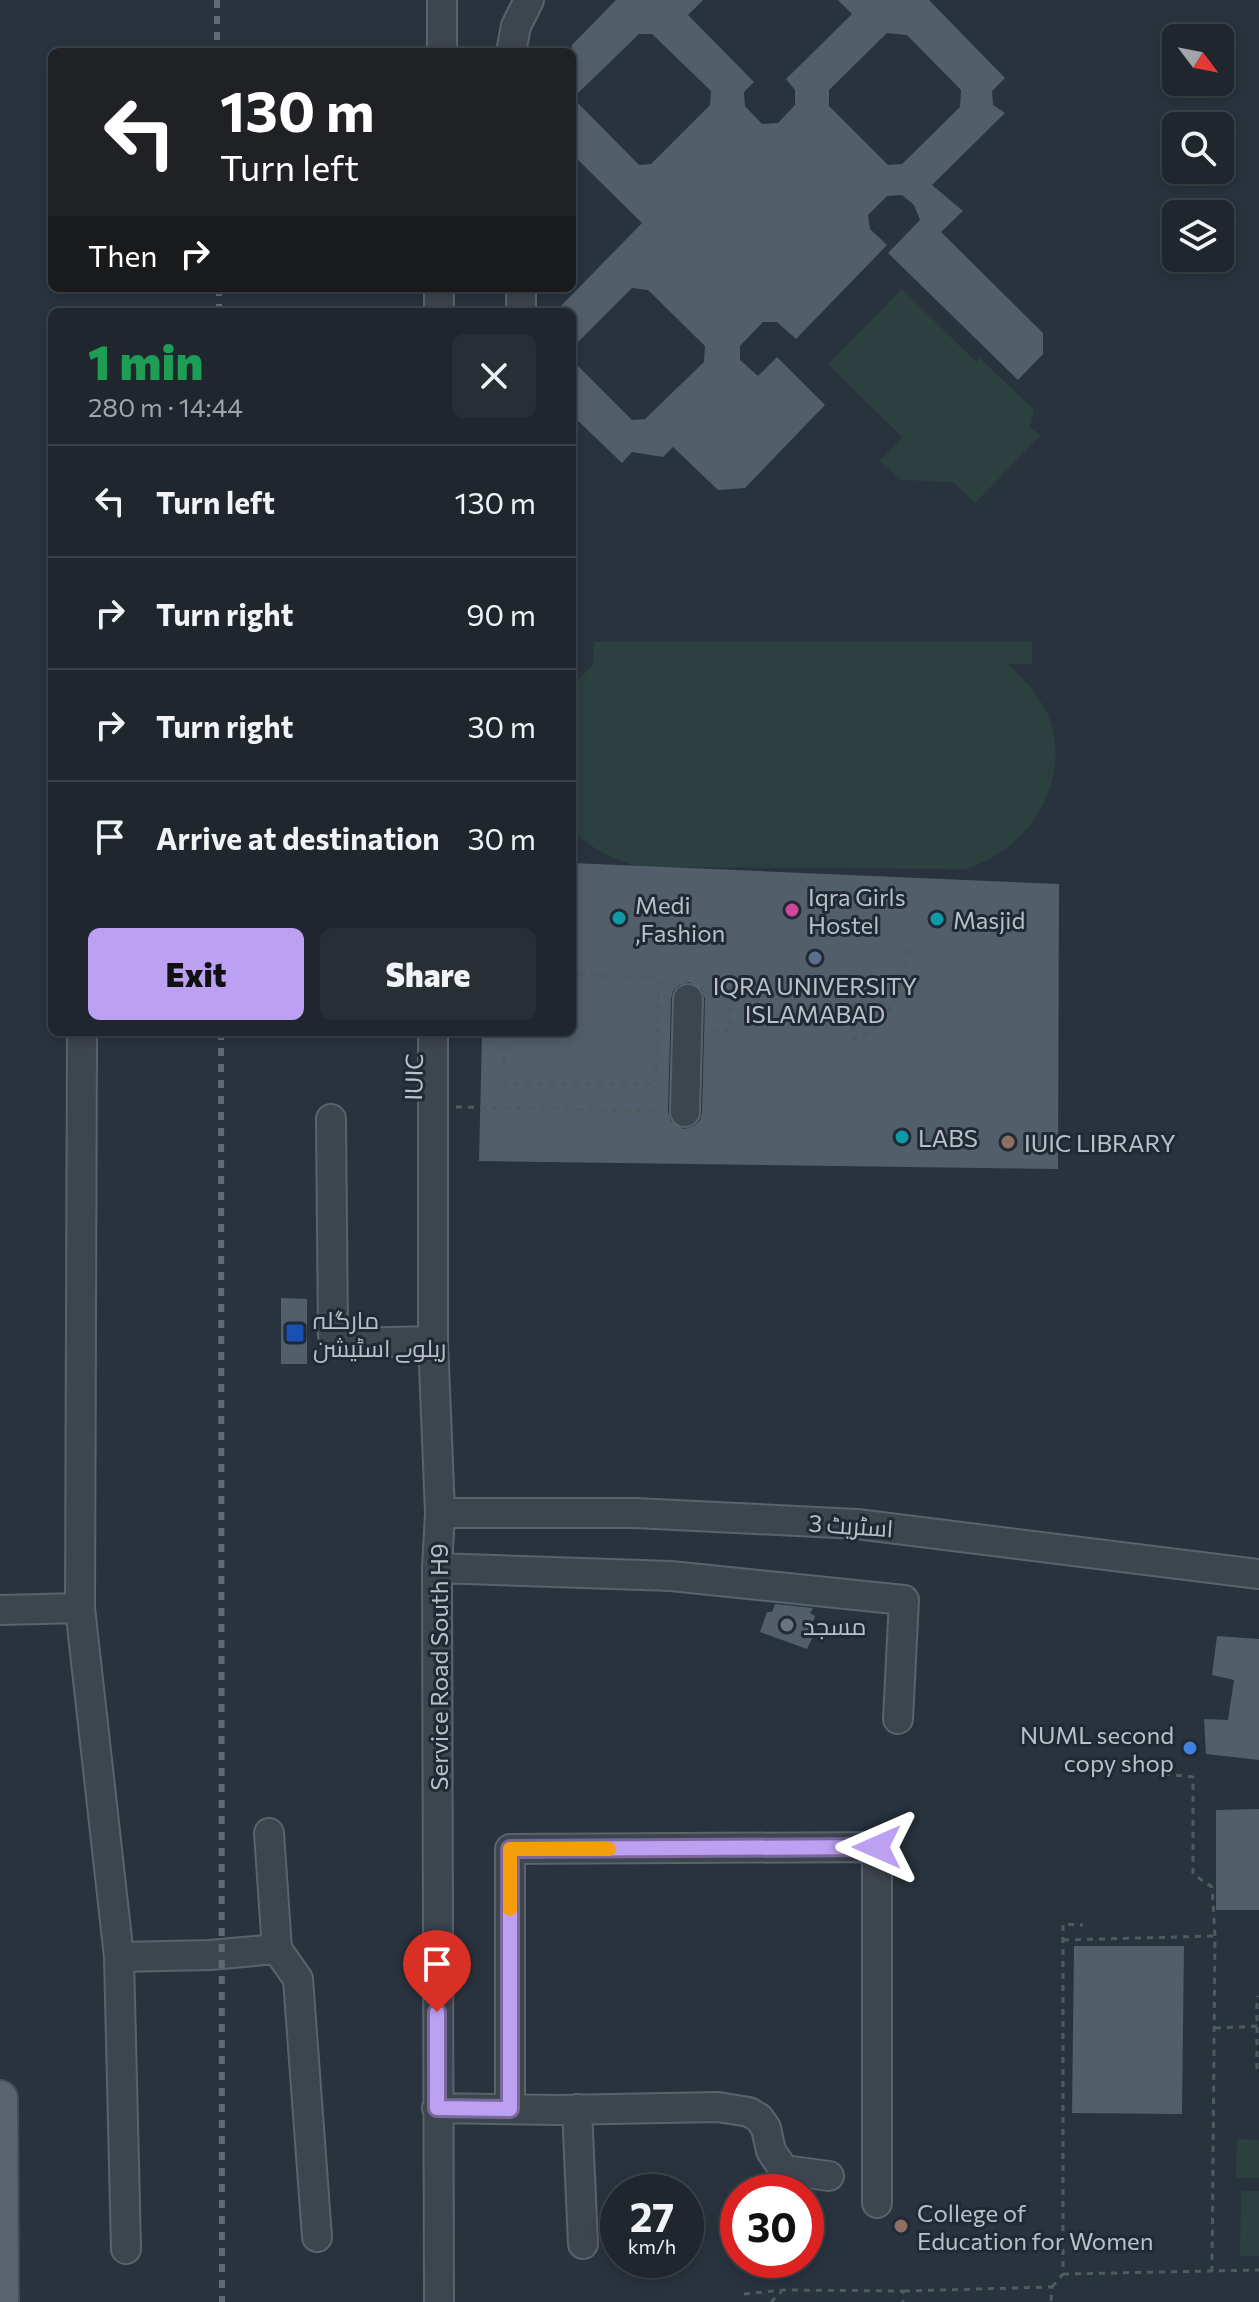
<!DOCTYPE html>
<meta charset="utf-8">
<style>
body{margin:0;font-family:Commissioner,Cairo,sans-serif;background:#272e36;color:#f1f3f6;height:100vh;display:flex;flex-direction:column;font-size:30px;white-space:nowrap}
*{box-sizing:border-box;margin:0}
p{font-size:26px;color:#a1a5aa}
.icon{flex:none;width:44px;height:44px;fill:none;stroke:currentColor;stroke-width:2;stroke-linecap:round;stroke-linejoin:round}
.map{position:relative;flex:1;overflow:hidden}
.side{position:absolute;left:48px;top:308px;width:528px;height:728px;display:flex;flex-direction:column;background:#1f262e;border-radius:12px;box-shadow:0 4px 12px #0003,0 0 0 2px #3c434a}
.side>*{flex:none}
.banner{position:absolute;left:48px;top:48px;width:528px;height:244px;border-radius:12px;box-shadow:0 4px 12px #0003,0 0 0 2px #3c434a;background:#202124;color:#fff;overflow:hidden}
.needle{width:52px;rotate:122deg}
.buttons{position:absolute;left:1162px;top:24px;display:grid;gap:16px}
.buttons a{display:grid;place-items:center;width:72px;height:72px;border-radius:12px;background:#1f262e;box-shadow:0 4px 12px #0003,0 0 0 2px #3c434a;font-size:40px}
.speed{position:absolute;left:600px;top:2174px;display:flex;gap:16px;font-size:40px;font-weight:700;text-align:center}
.speed>*{display:grid;place-content:center;width:104px;height:104px;border-radius:50%;background:#1f262e;box-shadow:0 4px 12px #0003,0 0 0 2px #3c434a;line-height:1}
.speed small{font-size:20px;font-weight:400}
.speed .limit{border:12px solid #d22;background:#fff;color:#111}
.pin{position:absolute;display:grid;place-items:center;width:68px;height:68px;color:#fff;margin:-82px -34px;border-radius:50% 50% 50% 0;rotate:-45deg;box-shadow:0 0 8px #0007}
.pin .icon{rotate:45deg}
.me{position:absolute;width:88px;margin:-44px;rotate:270deg;stroke-linejoin:round;filter:drop-shadow(0 0 6px #0008)}
.turn{display:flex;align-items:center;gap:28px;height:168px;padding:0 40px;font-size:36px}
.turn .icon{width:104px;height:104px;stroke-width:2.5}
.turn b{display:block;font-size:56px;line-height:68px}
.then{display:flex;align-items:center;height:76px;padding:0 40px;background:#0003;gap:16px;font-size:30px}
.round{display:grid;place-items:center;flex:none;width:84px;height:84px;border-radius:12px;background:#272e36}
.overview{display:flex;align-items:center;justify-content:space-between;height:136px;padding:0 40px}
h1{font-size:48px;font-weight:800;line-height:60px;color:#1e9e55}
.primary-button{display:flex;gap:16px;margin-top:auto;padding:16px 40px}
.primary-button a{flex:1;height:92px;border-radius:12px;background:#bca0f2;color:#111;font-size:32px;font-weight:800;line-height:92px;text-align:center}
.primary-button a+a{background:#272e36;color:#f1f3f6}
ul{padding:0;list-style:none}
li{display:flex;align-items:center;gap:24px;height:112px;padding:0 40px;border-top:2px solid #3c434a}
li div{flex:1}
li b{display:block;font-size:30px}
li em{font-style:normal}
.map>svg:first-child{display:block}
.green{fill:#2c4040}
.building{fill:#525e69;fill-rule:evenodd}
.lines{fill:none;stroke-linecap:round;stroke-linejoin:round}
.minor-casing{stroke:#5a636c;stroke-width:32}
.major-casing{stroke:#464e58;stroke-width:38}
.path{stroke:#4b5d5e;stroke-width:3;stroke-dasharray:6 6;stroke-linecap:butt}
.minor{stroke:#3d454e;stroke-width:28}
.major{stroke:#5b646e;stroke-width:34}
.rail{stroke:#5f6a75;stroke-width:6;stroke-dasharray:8 8;stroke-linecap:butt}
.route-casing{stroke:#7a689d;stroke-width:20}
.route{stroke:#bca0f2;stroke-width:14}
.slow{stroke:#f59e0b;stroke-width:14}
.hotel-dot{fill:#d1479c;stroke:#212a34;stroke-width:3}
.culture-dot{fill:#0f9aa8;stroke:#212a34;stroke-width:3}
.service-dot{fill:#5c6f8a;stroke:#212a34;stroke-width:3}
.education-dot{fill:#8d6e63;stroke:#212a34;stroke-width:3}
.transit-dot{fill:#1a4fb4;stroke:#212a34;stroke-width:3}
.worship-dot{fill:#6b7280;stroke:#212a34;stroke-width:3}
.shop-dot{fill:#3f7fe0;stroke:#212a34;stroke-width:3}
.labels{text-anchor:middle;dominant-baseline:central;stroke-width:6;stroke-linejoin:round;paint-order:stroke}
.poi-label{font-size:24px;fill:#b9c0c9;stroke:#212a34;text-anchor:start}
.street-label{font-size:24px;fill:#b9c0c9;stroke:#212a34}
</style>
<div class="map">
<svg width="1259" height="2302" viewBox="0 0 1259 2302">
<rect width="100%" height="100%" fill="#29333e"/>
<!-- green -->
<path class="green" d="M 902,289 L 976,362 L 980,358 L 1034,410 L 1030,427 L 1040,436 L 975,503 L 953,482 L 901,480 L 880,461 L 902,437 L 828,364 Z
M 594,642 L 1032,642 L 1032,664 L 1008,664 C 1028,684 1046,702 1053,730 C 1067,792 1022,853 965,869 L 641,867 C 615,861 591,849 572,829 L 572,687 L 593,664 Z
M 1237,2139 L 1259,2140 L 1259,2178 L 1236,2178 Z
M 1241,2191 L 1259,2191 L 1259,2256 L 1240,2256 Z"/>
<!-- building -->
<path class="building" d="M 616,0 L 703,0 L 688,15 L 754,82 L 744,92 L 745,106 L 762,124 L 778,123 L 795,105 L 795,90 L 786,79 L 852,14 L 838,0 L 929,0 L 1005,78 L 992,91 L 993,105 L 1005,113 L 932,185 L 963,211 L 941,232 L 1043,333 L 1043,354 L 1018,380 L 888,253 L 920,220 L 914,205 L 902,195 L 887,196 L 868,215 L 870,229 L 887,245 L 796,339 L 777,322 L 763,322 L 740,346 L 740,360 L 758,376 L 777,357 L 825,405 L 745,488 L 718,490 L 673,447 L 663,457 L 632,452 L 622,463 L 572,415 L 572,360 L 632,420 L 645,419 L 704,362 L 705,346 L 648,290 L 632,288 L 572,348 L 572,312 L 555,312 L 642,223 L 572,154 L 572,45 ZM 887,33 L 907,35 L 961,90 L 960,107 L 902,164 L 888,165 L 829,106 L 829,90 ZM 639,34 L 652,34 L 711,91 L 710,105 L 651,164 L 639,165 L 573,98 Z
M 572,863 L 1059,884 L 1058,1169 L 479,1161 L 482,1032 L 572,1032 ZM 689,982 L 702,990 L 705,999 L 702,1112 L 700,1120 L 694,1126 L 684,1129 L 671,1121 L 668,1112 L 671,999 L 673,991 L 679,985 Z
M 281,1298 L 307,1299 L 307,1364 L 281,1364 Z
M 775,1604 L 813,1608 L 810,1613 L 815,1616 L 809,1631 L 814,1634 L 807,1649 L 760,1632 L 767,1612 L 772,1612 Z
M 1217,1636 L 1259,1639 L 1259,1760 L 1206,1754 L 1204,1719 L 1228,1720 L 1234,1680 L 1212,1675 Z
M 1259,1809 L 1259,1910 L 1216,1910 L 1216,1810 Z
M 1074,1946 L 1184,1946 L 1182,2114 L 1072,2113 Z"/>
<g class="lines">
<!-- minor casing -->
<g class="minor-casing">
<path id="minor" d="M 442,52 L 442,0
M 511,52 L 516,26 L 529,0
M 521,288 L 521,312
M 439,312 L 439,288
M 433,1032 L 433,1341 L 440,1513 L 437,1568 L 439,2302
M 685,1112 L 688,999
M 331,1119 L 333,1335 L 337,1341 L 347,1343 L 433,1341
M 440,1513 L 635,1513 L 857,1524 L 1259,1574
M 437,1568 L 671,1576 L 904,1600 L 898,1719
M 80,1608 L 119,1957 L 126,2249
M 0,1610 L 80,1608 L 82,1032
M 269,1833 L 277,1949 L 298,1979 L 317,2237
M 119,1957 L 210,1955 L 277,1949
M 437,2108 L 558,2110 L 718,2107 L 749,2112 L 759,2118 L 766,2128 L 771,2151 L 784,2170 L 829,2176
M 510,2109 L 510,1849 L 877,1847 L 877,2203
M 577,2109 L 583,2244"/>
</g>
<!-- major casing -->
<g class="major-casing">
<path id="major" d="M 0,2098 L 1,2302"/>
</g>
<!-- path -->
<path class="path" d="M 504,1032 L 504,1083 L 656,1083 L 659,977 L 572,975
M 711,1032 L 730,1030 L 730,995 L 728,989 L 854,996 L 853,1039 C 889,1034 905,975 911,944
M 456,1107 L 660,1111
M 1164,1774 L 1193,1777 L 1193,1874 L 1212,1887 L 1215,1936 L 1212,2271
M 1063,1940 L 1215,1936
M 1215,2028 L 1259,2026
M 1257,2069 L 1257,1996
M 1063,2274 L 1259,2270
M 1052,2287 L 1063,2274 L 1063,1924 L 1083,1925
M 904,2291 L 1052,2287 L 1051,2302
M 744,2294 L 784,2290 L 903,2291 L 903,2302
M 771,2302 L 781,2292"/>
<!-- minor -->
<use href="#minor" class="minor"/>
<!-- major -->
<use href="#major" class="major"/>
<!-- rail -->
<path class="rail" d="M 217,0 L 217,52
M 219,288 L 219,312
M 221,1032 L 222,2302"/>
</g>
<g class="lines">
<!-- route casing -->
<g class="route-casing">
<path id="route" d="M 437,2012 L 437,2108 L 510,2109 L 510,1849 L 877,1847"/>
</g>
<!-- route -->
<use href="#route" class="route"/>
<!-- slow -->
<path class="slow" d="M 510,1909 L 510,1849 L 609,1849"/>
</g>
<!-- markers -->
<circle class="hotel-dot" cx="792" cy="910" r="8"/>
<g class="culture-dot">
<circle cx="619" cy="918" r="8"/>
<circle cx="937" cy="919" r="8"/>
<circle cx="902" cy="1137" r="8"/>
</g>
<circle class="service-dot" cx="815" cy="958" r="8"/>
<g class="education-dot">
<circle cx="1008" cy="1142" r="8"/>
<circle cx="901" cy="2226" r="8"/>
</g>
<rect class="transit-dot" x="285" y="1323" width="20" height="20" rx="4"/>
<circle class="worship-dot" cx="787" cy="1625" r="8"/>
<circle class="shop-dot" cx="1190" cy="1748" r="8"/>
<g class="labels">
<!-- poi labels -->
<g class="poi-label">
<text x="808" y="896">Iqra Girls<tspan x="808" dy="28">Hostel</tspan></text>
<text x="635" y="904">Medi<tspan x="635" dy="28">,Fashion</tspan></text>
<text x="953" y="919">Masjid</text>
<text x="815" y="985" text-anchor="middle">IQRA UNIVERSITY<tspan x="815" dy="28">ISLAMABAD</tspan></text>
<text x="918" y="1137">LABS</text>
<text x="1024" y="1142">IUIC LIBRARY</text>
<text x="313" y="1319">مارگلہ<tspan x="313" dy="28">ریلوے اسٹیشن</tspan></text>
<text x="803" y="1625">مسجد</text>
<text x="1174" y="1734" text-anchor="end">NUML second<tspan x="1174" dy="28">copy shop</tspan></text>
<text x="917" y="2212">College of<tspan x="917" dy="28">Education for Women</tspan></text>
</g>
<!-- street labels -->
<g class="street-label">
<text transform="translate(413 1077) rotate(-89)">IUIC</text>
<text transform="translate(851 1525) rotate(4)">اسٹریٹ 3</text>
<text transform="translate(438 1667) rotate(-90)">Service Road South H9</text>
</g>
</g>
</svg>
<div class="buttons">
<a><svg class="needle" viewBox="-14 -14 28 28"><path d="M0-13l5 13h-10z" fill="#e53935"/><path d="M0 13l5-13h-10z" fill="#a1a5aa"/></svg></a>
<a><svg class="icon" aria-label="search" viewBox="0 0 24 24"><circle cx="10" cy="10" r="6"/><path d="M15 15l6 6"/></svg></a>
<a><svg class="icon" aria-label="layers" viewBox="0 0 24 24"><path d="M12 4l9 5-9 5-9-5zM3 14l9 5 9-5"/></svg></a>
</div>
<div class="speed"><div>27<small>km/h</small></div><div class="limit">30</div></div>
<div class="pin" style="left:437px;top:2012px;background:#d93025"><svg class="icon" aria-label="arrive" viewBox="0 0 24 24"><path d="M6 21V4h12l-3 4 3 4H6"/></svg></div>
<svg class="me" style="left:877px;top:1847px" viewBox="-20 -20 40 40"><path d="M0-17L14 15 0 8-14 15z" fill="#bca0f2" stroke="#fff" stroke-width="4"/></svg>
<div class="banner">
<div class="turn"><svg class="icon" aria-label="left" viewBox="0 0 24 24"><path d="M17 20v-9H6M10 6l-5 5 5 5"/></svg><div><b>130 m</b>Turn left</div></div>
<div class="then">Then<svg class="icon" aria-label="right" viewBox="0 0 24 24"><path d="M7 20v-9h11M14 6l5 5-5 5"/></svg></div>
</div>
<section class="side">
<div class="overview"><div><h1>1 min</h1><p>280 m · 14:44</p></div><a class="round"><svg class="icon" aria-label="close" viewBox="0 0 24 24"><path d="M6 6l12 12M18 6L6 18"/></svg></a></div>
<ul>
<li><svg class="icon" aria-label="left" viewBox="0 0 24 24"><path d="M17 20v-9H6M10 6l-5 5 5 5"/></svg><div><b>Turn left</b></div><em>130 m</em></li>
<li><svg class="icon" aria-label="right" viewBox="0 0 24 24"><path d="M7 20v-9h11M14 6l5 5-5 5"/></svg><div><b>Turn right</b></div><em>90 m</em></li>
<li><svg class="icon" aria-label="right" viewBox="0 0 24 24"><path d="M7 20v-9h11M14 6l5 5-5 5"/></svg><div><b>Turn right</b></div><em>30 m</em></li>
<li><svg class="icon" aria-label="arrive" viewBox="0 0 24 24"><path d="M6 21V4h12l-3 4 3 4H6"/></svg><div><b>Arrive at destination</b></div><em>30 m</em></li>
</ul>
<div class="primary-button"><a>Exit</a><a>Share</a></div>
</section>
</div>
